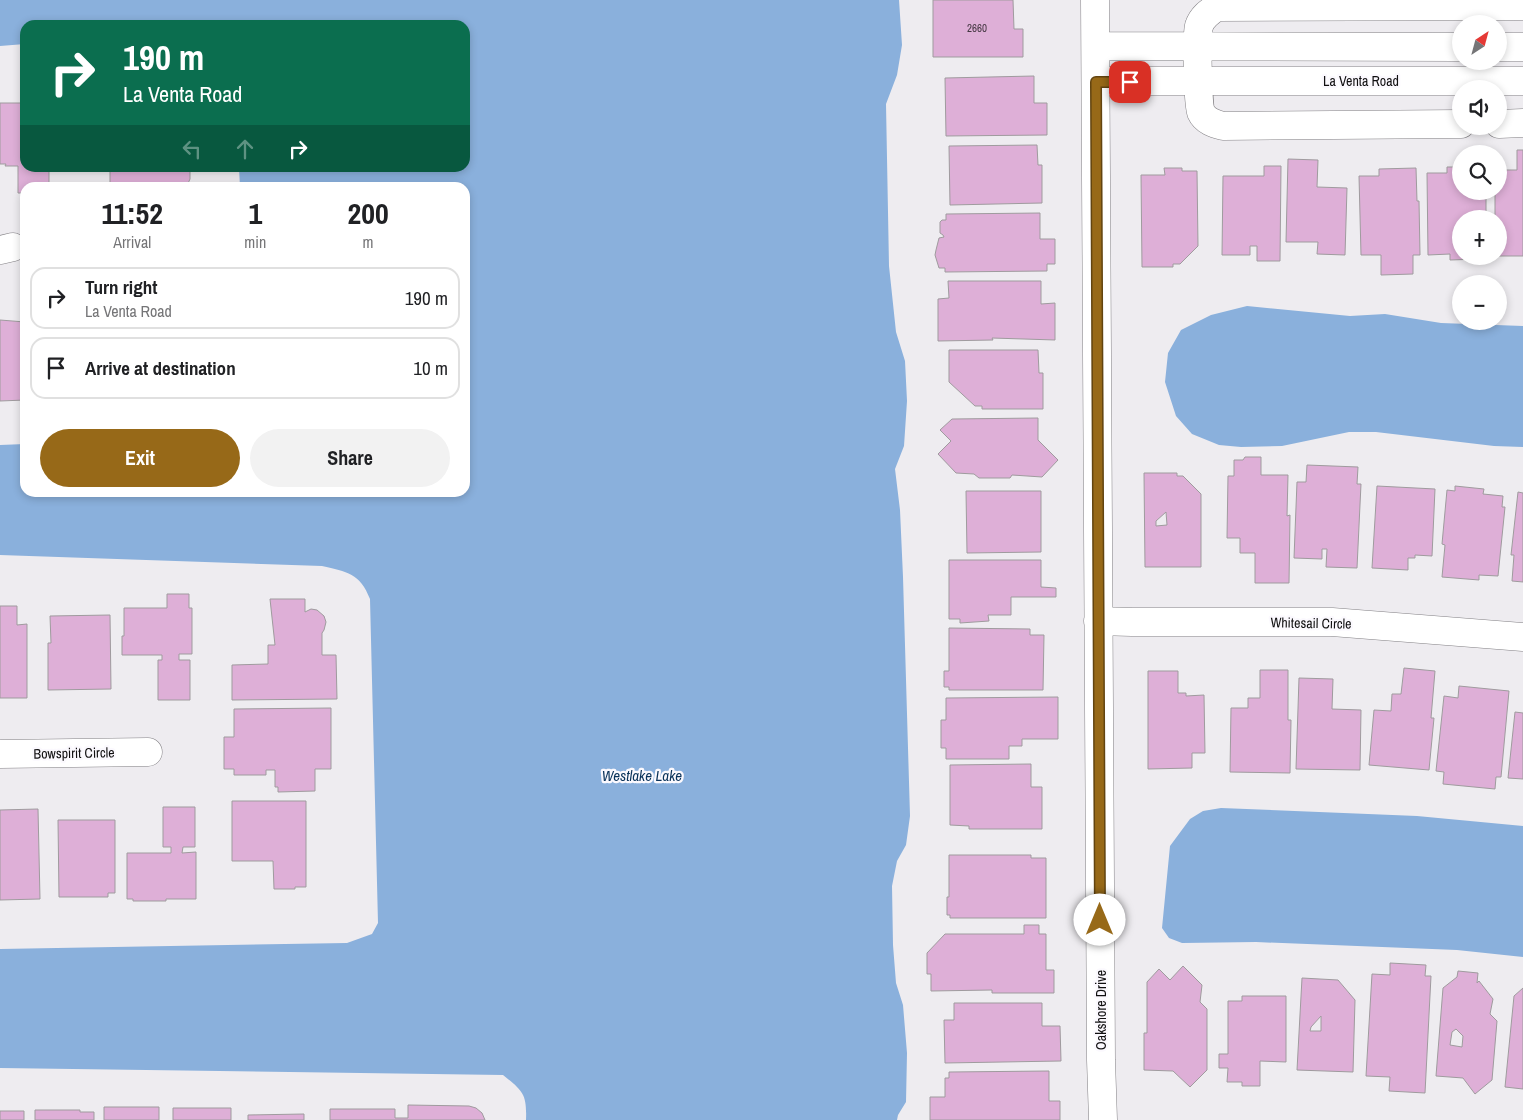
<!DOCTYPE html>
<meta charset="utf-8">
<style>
body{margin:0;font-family:"Archivo Narrow",sans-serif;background:#f2f2f2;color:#202124;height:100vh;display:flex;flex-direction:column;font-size:19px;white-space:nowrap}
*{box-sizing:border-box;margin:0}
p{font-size:16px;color:#757577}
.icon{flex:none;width:28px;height:28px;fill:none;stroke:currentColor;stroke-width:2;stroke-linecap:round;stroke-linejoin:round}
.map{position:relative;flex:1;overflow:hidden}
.drawer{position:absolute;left:20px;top:182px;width:450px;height:315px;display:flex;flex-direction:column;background:#fff;border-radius:15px;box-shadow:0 2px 8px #0003}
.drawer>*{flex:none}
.hud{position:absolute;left:20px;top:20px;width:450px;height:152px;border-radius:15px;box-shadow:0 2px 8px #0003;background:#0b6e4f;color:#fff;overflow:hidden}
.needle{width:32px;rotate:36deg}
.buttons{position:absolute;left:1452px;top:15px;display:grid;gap:10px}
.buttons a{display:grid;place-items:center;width:55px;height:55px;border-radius:50%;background:#fff;box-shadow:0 2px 8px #0003;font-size:25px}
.pin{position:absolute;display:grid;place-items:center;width:42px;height:42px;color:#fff;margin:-21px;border-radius:10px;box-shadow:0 2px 8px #0006}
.me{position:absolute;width:55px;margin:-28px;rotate:0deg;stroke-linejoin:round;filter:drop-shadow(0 0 4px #0008)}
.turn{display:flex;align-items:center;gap:18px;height:105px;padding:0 20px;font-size:22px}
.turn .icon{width:65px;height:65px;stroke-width:2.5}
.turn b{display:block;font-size:35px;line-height:42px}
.lanes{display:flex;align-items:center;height:48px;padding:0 20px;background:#0003;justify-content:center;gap:25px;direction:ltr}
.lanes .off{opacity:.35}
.eta{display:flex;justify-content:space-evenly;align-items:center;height:85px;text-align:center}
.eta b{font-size:30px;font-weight:700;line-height:35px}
.action{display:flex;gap:10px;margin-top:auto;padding:10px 20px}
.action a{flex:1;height:58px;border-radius:30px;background:#976918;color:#fff;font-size:20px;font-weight:700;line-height:58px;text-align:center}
.action a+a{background:#f2f2f2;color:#202124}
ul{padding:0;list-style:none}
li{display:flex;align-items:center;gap:15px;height:62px;margin:0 10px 8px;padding:0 10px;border:2px solid #e0e0e0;border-radius:15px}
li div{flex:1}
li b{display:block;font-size:19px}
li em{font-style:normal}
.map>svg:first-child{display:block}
.water{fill:#8ab0dc}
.building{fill:#deafd7;stroke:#9f9b9e;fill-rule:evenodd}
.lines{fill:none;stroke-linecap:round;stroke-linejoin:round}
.street-casing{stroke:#838185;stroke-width:29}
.street{stroke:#fff;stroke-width:28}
.route-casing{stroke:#624410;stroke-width:12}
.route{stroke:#976918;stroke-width:9}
.labels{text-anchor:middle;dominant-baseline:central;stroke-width:4.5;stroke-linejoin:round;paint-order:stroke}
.number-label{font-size:11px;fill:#443742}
.street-label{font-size:14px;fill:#100f10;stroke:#fbf9fe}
.water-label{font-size:15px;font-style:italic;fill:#09325a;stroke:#fbf9fe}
</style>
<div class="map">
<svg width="1523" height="1120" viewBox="0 0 1523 1120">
<rect width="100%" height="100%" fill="#eeecf0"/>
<!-- water -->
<path class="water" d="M 0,0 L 899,0 L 902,45 L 897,75 L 886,104 L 889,266 L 896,332 L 905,361 L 907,401 L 904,446 L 895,469 L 900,510 L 903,577 L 910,816 L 906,845 L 897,861 L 892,886 L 893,945 L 896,983 L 903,1005 L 907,1053 L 906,1102 L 898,1115 L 897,1120 L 526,1120 C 527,1094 523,1091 503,1075 L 0,1068 L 0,949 L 347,943 L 372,934 L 378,923 L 370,599 C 360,573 347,572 322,566 L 0,555 L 0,445 L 25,444 L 25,492 L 465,492 L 465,188 L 240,187 L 239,168 L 465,168 L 465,25 L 25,25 L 25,44 L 0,46 Z
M 1247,306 L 1350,316 L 1385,314 L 1441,323 L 1523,326 L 1523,447 L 1494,446 L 1376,432 L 1349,432 L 1282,446 L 1241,447 L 1219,445 L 1192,434 L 1176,416 L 1165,382 L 1168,353 L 1181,330 L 1211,315 Z
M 1221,808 L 1417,816 L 1523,826 L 1523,957 L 1457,950 L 1256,942 L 1182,943 L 1169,938 L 1162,928 L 1170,846 L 1190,819 L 1203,811 Z"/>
<!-- building -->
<path class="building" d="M 933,0 L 1013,0 L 1014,29 L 1023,29 L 1023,57 L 933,57 Z
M 1034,76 L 1034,103 L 1047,103 L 1047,135 L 946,136 L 945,78 Z
M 23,96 L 25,96 L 25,168 L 49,168 L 49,188 L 25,188 L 25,193 L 18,193 L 18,166 L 5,166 L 6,164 L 0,164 L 0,103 L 23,103 Z
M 1037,145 L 1038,165 L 1042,165 L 1042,203 L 950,205 L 949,146 Z
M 1517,150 L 1523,150 L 1523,256 L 1499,256 L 1499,219 L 1495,219 L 1495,191 L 1499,191 L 1499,170 L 1517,170 Z
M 1288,159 L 1318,160 L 1317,187 L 1347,188 L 1345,255 L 1317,254 L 1318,242 L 1286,242 Z
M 1264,166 L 1281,166 L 1280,261 L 1257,261 L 1257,246 L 1250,246 L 1250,255 L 1222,255 L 1223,176 L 1264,176 Z
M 1447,167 L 1461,167 L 1461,191 L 1484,191 L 1484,199 L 1486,199 L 1486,219 L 1461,219 L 1461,256 L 1479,256 L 1479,259 L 1450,260 L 1450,254 L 1428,255 L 1427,173 L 1447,173 Z
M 110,168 L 190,168 L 190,179 L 186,188 L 110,188 Z
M 1164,168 L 1182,168 L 1182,171 L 1197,171 L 1198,246 L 1180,264 L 1173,264 L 1173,267 L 1142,267 L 1141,175 L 1165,175 Z
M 1416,168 L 1417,201 L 1419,201 L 1420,255 L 1413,255 L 1413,274 L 1381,275 L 1381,255 L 1361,255 L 1359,176 L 1379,176 L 1379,169 Z
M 1040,213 L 1040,239 L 1055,239 L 1055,264 L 1047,264 L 1047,271 L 945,272 L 945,268 L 939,268 L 935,255 L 936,250 L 939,238 L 944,237 L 943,235 L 940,233 L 940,222 L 942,220 L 946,220 L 946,214 Z
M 948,281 L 1041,281 L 1041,304 L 1055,303 L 1055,340 L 992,338 L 993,340 L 938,341 L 938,299 L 949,298 Z
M 0,320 L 25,322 L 25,400 L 0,401 Z
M 949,350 L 1038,350 L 1039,373 L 1043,373 L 1043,409 L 982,409 L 982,406 L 975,406 L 949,382 Z
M 1038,418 L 1038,440 L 1058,460 L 1042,477 L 1012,475 L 1010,478 L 979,478 L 974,474 L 956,473 L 938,454 L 951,441 L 940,430 L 952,419 Z
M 1245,457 L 1261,457 L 1261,475 L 1288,475 L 1287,516 L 1290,515 L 1289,583 L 1255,583 L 1255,553 L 1240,553 L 1240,538 L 1227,538 L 1228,476 L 1234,476 L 1234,460 L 1243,460 Z
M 1307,465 L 1358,467 L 1357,484 L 1361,484 L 1357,568 L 1326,567 L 1327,549 L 1322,549 L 1322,559 L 1294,558 L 1297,482 L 1306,482 Z
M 1144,473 L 1177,473 L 1177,476 L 1183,476 L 1201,494 L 1201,567 L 1145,567 ZM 1166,512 L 1167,525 L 1156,526 L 1156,521 Z
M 1377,486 L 1435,489 L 1432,556 L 1415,555 L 1415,558 L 1408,558 L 1408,570 L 1372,568 Z
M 1455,486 L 1484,489 L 1483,494 L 1503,496 L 1502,507 L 1505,507 L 1498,576 L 1479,575 L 1479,580 L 1442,577 L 1445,545 L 1442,544 L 1447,490 L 1455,491 Z
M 966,491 L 1041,491 L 1041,552 L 967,553 Z
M 1518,492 L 1523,493 L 1523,582 L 1512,581 L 1514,555 L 1511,555 Z
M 949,560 L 1041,560 L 1041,587 L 1056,588 L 1056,597 L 1011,597 L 1011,615 L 988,615 L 989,621 L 960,623 L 960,619 L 949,619 Z
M 167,594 L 189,594 L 189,608 L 192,608 L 192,654 L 179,654 L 179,660 L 190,660 L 190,700 L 158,700 L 158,660 L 162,660 L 162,655 L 122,655 L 122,636 L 124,636 L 124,608 L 167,608 Z
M 270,599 L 305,599 L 305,612 L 311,609 L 317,610 L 324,616 L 326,622 L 324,630 L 322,633 L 322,655 L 336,655 L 337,699 L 232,700 L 232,665 L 268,664 L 268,645 L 275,645 Z
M 0,606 L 17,606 L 17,625 L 27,624 L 27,698 L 0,698 Z
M 110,615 L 111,689 L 48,690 L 48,643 L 51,643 L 50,616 Z
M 949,628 L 1030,629 L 1030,635 L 1044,635 L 1043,690 L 949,690 L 949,687 L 944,687 L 944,671 L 949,671 Z
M 1404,668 L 1435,671 L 1431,718 L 1434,718 L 1429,770 L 1369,765 L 1374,710 L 1391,711 L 1392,694 L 1401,694 Z
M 1260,670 L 1288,670 L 1288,720 L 1291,720 L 1290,773 L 1230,772 L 1231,708 L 1248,708 L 1248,698 L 1260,698 Z
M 1148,671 L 1178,671 L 1178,693 L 1186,693 L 1186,696 L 1204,695 L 1205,753 L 1192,753 L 1192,768 L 1148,769 Z
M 1299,678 L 1333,679 L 1332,709 L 1361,710 L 1360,770 L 1296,769 Z
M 1459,686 L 1509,691 L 1501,777 L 1496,777 L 1495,789 L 1443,784 L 1444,772 L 1436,771 L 1444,696 L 1458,698 Z
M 1058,697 L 1058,739 L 1022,739 L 1022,746 L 1009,746 L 1009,759 L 946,759 L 946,748 L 941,748 L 941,720 L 946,720 L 946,698 Z
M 331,708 L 331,769 L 315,769 L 315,791 L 278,792 L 278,787 L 275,787 L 275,770 L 266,770 L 266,775 L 234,775 L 234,769 L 224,769 L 224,737 L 234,737 L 234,709 Z
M 1515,712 L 1523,713 L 1523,779 L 1508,778 Z
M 1031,764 L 1031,787 L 1042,787 L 1042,829 L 969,829 L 969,826 L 950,825 L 950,765 Z
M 232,801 L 306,801 L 306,887 L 295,887 L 295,889 L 274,889 L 273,861 L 232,861 Z
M 163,807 L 195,807 L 195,847 L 183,847 L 182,853 L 196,852 L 196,899 L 166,899 L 166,901 L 133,901 L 133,899 L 127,899 L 127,853 L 171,853 L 171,847 L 163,847 Z
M 38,809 L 40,899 L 0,900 L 0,810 Z
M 58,820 L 115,820 L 115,893 L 108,893 L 108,897 L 59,897 Z
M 949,855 L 1031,855 L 1031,858 L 1046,858 L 1046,918 L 950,918 L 950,915 L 947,915 L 947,897 L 949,897 Z
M 1024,925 L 1039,925 L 1039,934 L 1046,934 L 1046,970 L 1054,970 L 1054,993 L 992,993 L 992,990 L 931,991 L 931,974 L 927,974 L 927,953 L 945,934 L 1024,934 Z
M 1390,963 L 1426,965 L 1425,976 L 1431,976 L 1425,1093 L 1389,1091 L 1390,1077 L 1366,1076 L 1372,974 L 1390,975 Z
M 1183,966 L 1202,985 L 1200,1002 L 1207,1009 L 1207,1070 L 1190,1087 L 1173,1071 L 1144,1070 L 1144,1033 L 1147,1033 L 1147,982 L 1159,969 L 1170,980 Z
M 1458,971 L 1478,973 L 1477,983 L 1479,981 L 1493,999 L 1490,1014 L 1497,1021 L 1492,1080 L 1475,1094 L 1463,1078 L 1436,1076 L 1443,988 L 1457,977 ZM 1456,1029 L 1463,1036 L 1462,1047 L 1450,1045 L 1452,1032 Z
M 1302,978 L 1338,980 L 1355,1000 L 1353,1072 L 1297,1070 ZM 1321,1016 L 1321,1031 L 1310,1031 L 1311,1027 Z
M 1523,988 L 1523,1089 L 1505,1087 L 1514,996 Z
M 1242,996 L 1286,996 L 1286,1062 L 1260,1061 L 1260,1086 L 1242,1086 L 1242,1082 L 1227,1082 L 1228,1068 L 1219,1068 L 1219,1054 L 1228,1054 L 1228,1001 L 1242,1001 Z
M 954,1003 L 1042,1003 L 1042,1026 L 1060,1026 L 1061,1061 L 945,1063 L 944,1020 L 954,1020 Z
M 1049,1071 L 1049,1101 L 1060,1101 L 1060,1120 L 930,1120 L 930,1097 L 945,1097 L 945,1078 L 949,1078 L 949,1072 Z
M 408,1105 L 469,1106 L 476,1108 L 482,1113 L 485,1120 L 330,1120 L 330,1109 L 395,1109 L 395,1118 L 408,1118 Z
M 104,1107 L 159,1107 L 159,1120 L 104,1120 Z
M 173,1108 L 231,1108 L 231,1120 L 173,1120 Z
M 35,1110 L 80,1110 L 80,1112 L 94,1112 L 94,1120 L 35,1120 Z
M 0,1111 L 24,1111 L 24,1120 L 0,1120 Z
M 304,1114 L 304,1120 L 248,1120 L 248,1115 Z"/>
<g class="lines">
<!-- street casing -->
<g class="street-casing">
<path id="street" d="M 1095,0 L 1101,1060 L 1103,1120
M 1096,46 L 1461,47
M 1499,47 L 1523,47
M 1096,81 L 1523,81
M 1461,124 L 1223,126 C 1215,124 1205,121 1201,112 C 1198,105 1196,33 1199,26 C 1202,17 1209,12 1217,7 L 1523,6
M 1499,124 L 1523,123
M 0,250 L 13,247
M 1098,621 L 1132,622 L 1332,622 L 1523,637
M 0,754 L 148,752"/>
</g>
<!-- street -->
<use href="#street" class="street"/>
</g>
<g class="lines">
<!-- route casing -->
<g class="route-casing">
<path id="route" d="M 1100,920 L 1096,82 L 1130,82"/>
</g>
<!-- route -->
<use href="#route" class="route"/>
</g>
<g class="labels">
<!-- number labels -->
<g class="number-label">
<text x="977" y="28">2660</text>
</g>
<!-- street labels -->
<g class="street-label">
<text x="1361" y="81">La Venta Road</text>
<text transform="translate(1311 623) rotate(1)">Whitesail Circle</text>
<text transform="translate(74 753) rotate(-1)">Bowspirit Circle</text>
<text transform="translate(1101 1010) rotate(-90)">Oakshore Drive</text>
</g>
<!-- water labels -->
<g class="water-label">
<text x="642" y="775">Westlake Lake</text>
</g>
</g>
</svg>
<div class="buttons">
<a><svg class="needle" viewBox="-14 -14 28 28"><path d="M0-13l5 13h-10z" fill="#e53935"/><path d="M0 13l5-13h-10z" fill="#757577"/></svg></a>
<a><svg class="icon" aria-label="sound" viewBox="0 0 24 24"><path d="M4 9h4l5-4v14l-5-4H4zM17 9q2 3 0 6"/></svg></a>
<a><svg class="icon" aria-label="search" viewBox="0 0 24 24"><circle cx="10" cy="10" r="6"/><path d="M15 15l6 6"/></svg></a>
<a>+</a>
<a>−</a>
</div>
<div class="pin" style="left:1130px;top:82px;background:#d93025"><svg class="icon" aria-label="arrive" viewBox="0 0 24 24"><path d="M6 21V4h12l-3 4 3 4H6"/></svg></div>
<svg class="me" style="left:1100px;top:920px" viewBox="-20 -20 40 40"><circle r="19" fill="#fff"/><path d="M0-13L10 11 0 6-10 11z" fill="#976918"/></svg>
<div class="hud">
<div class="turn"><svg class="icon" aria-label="right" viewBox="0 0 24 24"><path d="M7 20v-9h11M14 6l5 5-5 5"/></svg><div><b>190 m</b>La Venta Road</div></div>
<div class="lanes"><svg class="icon off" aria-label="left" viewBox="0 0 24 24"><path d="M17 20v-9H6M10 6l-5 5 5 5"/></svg><svg class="icon off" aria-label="ahead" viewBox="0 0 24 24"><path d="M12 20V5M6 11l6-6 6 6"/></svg><svg class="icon" aria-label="right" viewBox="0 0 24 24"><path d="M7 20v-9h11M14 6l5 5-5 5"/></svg></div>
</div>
<section class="drawer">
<div class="eta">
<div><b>11:52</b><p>Arrival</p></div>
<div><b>1</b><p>min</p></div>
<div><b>200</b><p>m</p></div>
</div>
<ul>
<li><svg class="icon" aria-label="right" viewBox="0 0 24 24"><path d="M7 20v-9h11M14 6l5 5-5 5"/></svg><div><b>Turn right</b><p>La Venta Road</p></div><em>190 m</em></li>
<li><svg class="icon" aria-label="arrive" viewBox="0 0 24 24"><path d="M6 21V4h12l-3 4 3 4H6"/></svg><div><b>Arrive at destination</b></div><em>10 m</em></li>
</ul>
<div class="action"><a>Exit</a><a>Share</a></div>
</section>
</div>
